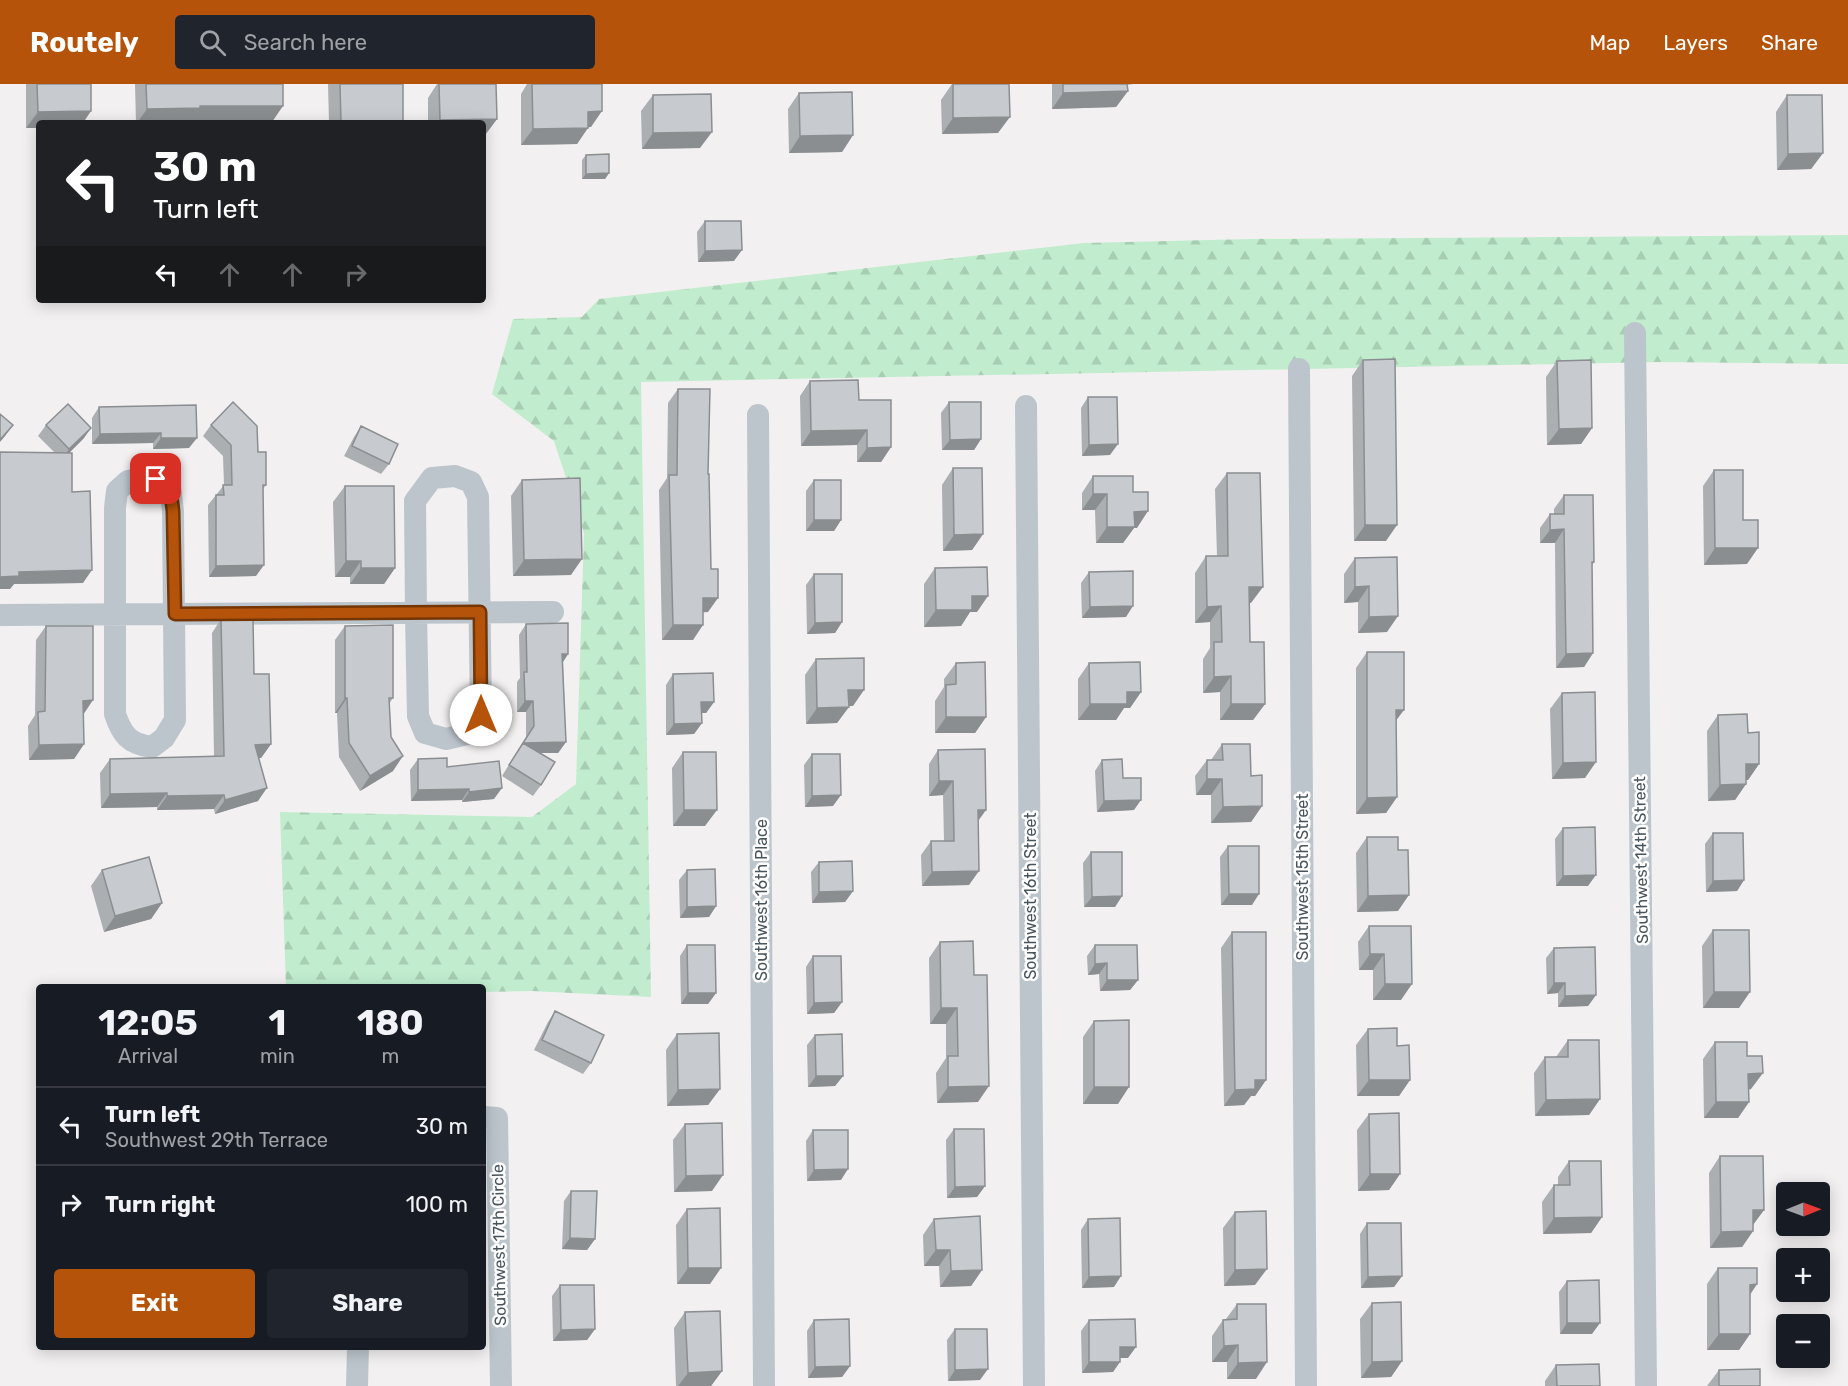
<!DOCTYPE html>
<meta charset="utf-8">
<style>
body{margin:0;font-family:Rubik,sans-serif;background:#20242c;color:#f1f3f6;height:100vh;display:flex;flex-direction:column;font-size:22px;white-space:nowrap}
*{box-sizing:border-box;margin:0}
p{font-size:20px;color:#9ea1a6}
.icon{flex:none;width:33px;height:33px;fill:none;stroke:currentColor;stroke-width:2;stroke-linecap:round;stroke-linejoin:round}
.map{position:relative;flex:1;overflow:hidden}
.sheet{position:absolute;left:36px;top:900px;width:450px;height:366px;display:flex;flex-direction:column;background:#171b24;border-radius:6px;box-shadow:0 3px 15px #0003}
.sheet>*{flex:none}
.guide{position:absolute;left:36px;top:36px;width:450px;height:183px;border-radius:6px;box-shadow:0 3px 15px #0003;background:#202124;color:#fff;overflow:hidden}
.needle{width:39px;rotate:89deg}
.controls{position:absolute;left:1776px;top:1098px;display:grid;gap:12px}
.controls a{display:grid;place-items:center;width:54px;height:54px;border-radius:6px;background:#171b24;box-shadow:0 3px 15px #0003;font-size:30px}
.pin{position:absolute;display:grid;place-items:center;width:51px;height:51px;color:#fff;margin:-26px;border-radius:12px;box-shadow:0 3px 9px #0006}
.me{position:absolute;width:66px;margin:-33px;rotate:0deg;stroke-linejoin:round;filter:drop-shadow(0 0 4px #0008)}
.turn{display:flex;align-items:center;gap:21px;height:126px;padding:0 18px;font-size:27px}
.turn .icon{width:78px;height:78px;stroke-width:2.5}
.turn b{display:block;font-size:42px;line-height:51px}
.lanes{display:flex;align-items:center;height:57px;padding:0 18px;background:#0003;justify-content:center;gap:30px;direction:ltr}
.lanes .off{opacity:.35}
.eta{display:flex;justify-content:space-evenly;align-items:center;height:102px;text-align:center}
.eta b{font-size:36px;font-weight:700;line-height:42px}
.cta{display:flex;gap:12px;margin-top:auto;padding:12px 18px}
.cta a{flex:1;height:69px;border-radius:6px;background:#b45309;color:#fff;font-size:24px;font-weight:700;line-height:69px;text-align:center}
.cta a+a{background:#20242c;color:#f1f3f6}
ul{padding:0;list-style:none}
li{display:flex;align-items:center;gap:18px;height:78px;padding:0 18px;border-top:2px solid #363941}
li div{flex:1}
li b{display:block;font-size:22px}
li em{font-style:normal}
header{display:flex;align-items:center;gap:36px;box-sizing:border-box;height:84px;padding:0 30px;background:#b45309;color:#fff}
header strong{font-size:28px}
nav{display:flex;gap:33px;margin-inline-start:auto;font-size:21px}
.search{width:420px;height:54px;background:#20242c;display:flex;align-items:center;gap:15px;box-sizing:border-box;padding:0 21px;border-radius:6px;color:#9ea1a6;font-size:22px}
.map>svg:first-child{display:block}
.forest{fill:url(#forest-firs)}
.lines{fill:none;stroke-linecap:round;stroke-linejoin:round}
.minor{stroke:#bcc5cc;stroke-width:22}
.wall{fill:#abafb2}
.shaded-wall{fill:#8b8e91}
.building{fill:#c7cbcf;stroke:#8b8e91;stroke-width:1.5}
.route-casing{stroke:#753606;stroke-width:15}
.route{stroke:#b45309;stroke-width:10}
.labels{text-anchor:middle;dominant-baseline:central;stroke-width:5;stroke-linejoin:round;paint-order:stroke}
.street-label{font-size:16px;fill:#49555c;stroke:#fff}
</style>
<header>
<strong>Routely</strong>
<div class="search"><svg class="icon" aria-label="search" viewBox="0 0 24 24"><circle cx="10" cy="10" r="6"/><path d="M15 15l6 6"/></svg>Search here</div>
<nav><a>Map</a><a>Layers</a><a>Share</a></nav>
</header>
<div class="map">
<svg width="1848" height="1302" viewBox="0 0 1848 1302">
<defs>
<pattern id="forest-firs" width="22" height="20" patternUnits="userSpaceOnUse" patternTransform="scale(1.5)"><rect width="22" height="20" fill="#c1edce"/><path d="M5 1l3.5 6h-7zM16 11l3.5 6h-7z" fill="#a7cdb3"/></pattern>
</defs>
<rect width="100%" height="100%" fill="#f2f0f0"/>
<!-- forest -->
<path class="forest" d="M 1848,151 L 1848,280 L 1658,278 L 641,298 L 651,913 L 532,907 L 483,908 L 483,903 L 286,903 L 280,728 L 532,733 L 576,700 L 584,449 L 554,357 L 492,310 L 513,235 L 582,233 L 599,215 L 1084,159 L 1252,155 Z"/>
<g class="lines">
<!-- minor -->
<path class="minor" d="M 1635,249 L 1646,1302
M 1299,285 L 1306,1302
M 1026,322 L 1034,1302
M 758,331 L 764,1302
M 455,392 L 471,398 L 478,413 L 481,631 L 471,649 L 446,655 L 425,649 L 418,632 L 416,529 L 415,417 L 432,394 Z
M 143,395 L 156,395 L 170,403 L 173,427 L 175,636 L 164,654 L 152,663 C 129,660 122,651 115,630 L 115,424 L 117,407 L 128,397 Z
M 0,531 L 553,528
M 483,1033 L 497,1034 L 501,1302
M 357,1302 L 358,1263"/>
</g>
<!-- wall -->
<path class="wall" d="M 26,0 L 91,0 L 26,44 Z
M 135,0 L 283,0 L 272,38 L 136,39 Z
M 328,0 L 403,0 L 403,39 L 329,39 Z
M 437,0 L 496,0 L 497,35 L 485,51 L 483,51 L 483,39 L 428,39 L 428,14 Z
M 527,0 L 602,0 L 591,43 L 588,43 L 577,60 L 521,61 L 521,10 Z
M 952,0 L 998,49 L 942,50 L 941,16 Z
M 1052,0 L 1133,0 L 1128,1 L 1128,7 L 1116,23 L 1052,25 Z
M 799,9 L 853,51 L 842,68 L 789,69 L 788,25 Z
M 653,11 L 700,64 L 642,65 L 641,27 Z
M 1787,11 L 1823,69 L 1811,85 L 1777,86 L 1776,28 Z
M 586,71 L 609,89 L 605,95 L 582,95 L 582,76 Z
M 705,137 L 734,177 L 698,178 L 697,148 Z
M 1363,276 L 1386,457 L 1354,457 L 1352,292 Z
M 1557,277 L 1592,344 L 1581,360 L 1547,361 L 1546,293 Z
M 810,297 L 859,316 L 891,363 L 881,378 L 857,378 L 857,361 L 801,362 L 800,312 Z
M 678,305 L 708,390 L 708,528 L 703,528 L 693,556 L 662,556 L 659,406 L 667,394 L 668,319 Z
M 1088,313 L 1110,371 L 1082,372 L 1081,324 Z
M 949,318 L 981,355 L 974,366 L 942,366 L 941,329 Z
M 196,321 L 189,364 L 153,365 L 153,359 L 92,360 L 92,334 L 99,323 Z
M 46,341 L 84,354 L 69,369 L 72,408 L 83,499 L 14,500 L 10,505 L 55,369 L 38,352 Z
M 211,341 L 258,368 L 266,401 L 263,405 L 256,492 L 209,493 L 208,421 L 224,401 L 223,372 L 203,352 Z
M 361,342 L 389,380 L 381,390 L 344,372 L 354,353 Z
M 953,384 L 983,450 L 972,466 L 943,467 L 942,401 Z
M 1714,386 L 1743,436 L 1747,480 L 1704,481 L 1703,402 Z
M 1227,389 L 1251,519 L 1249,519 L 1250,558 L 1265,620 L 1253,636 L 1220,636 L 1220,608 L 1203,609 L 1203,575 L 1210,564 L 1210,538 L 1195,539 L 1195,489 L 1206,472 L 1217,472 L 1215,405 Z
M 1093,392 L 1133,408 L 1137,444 L 1134,444 L 1123,459 L 1096,459 L 1095,426 L 1082,426 L 1082,409 Z
M 522,396 L 571,491 L 513,492 L 511,412 Z
M 814,396 L 841,436 L 834,447 L 806,447 L 806,407 Z
M 345,402 L 395,484 L 384,500 L 350,500 L 350,493 L 335,493 L 333,418 Z
M 1564,411 L 1594,478 L 1592,482 L 1593,569 L 1584,583 L 1556,584 L 1555,459 L 1540,459 L 1540,444 L 1550,430 L 1554,430 L 1554,425 Z
M 1397,473 L 1387,548 L 1358,549 L 1358,518 L 1344,519 L 1344,490 L 1355,474 Z
M 935,484 L 977,528 L 970,528 L 961,542 L 924,543 L 924,500 Z
M 1089,488 L 1126,533 L 1082,534 L 1081,499 Z
M 814,490 L 842,538 L 835,549 L 807,550 L 806,501 Z
M 221,535 L 254,590 L 271,660 L 261,674 L 259,674 L 258,717 L 215,730 L 214,725 L 157,726 L 157,723 L 101,724 L 100,689 L 110,675 L 214,672 L 212,549 Z
M 526,540 L 568,570 L 563,578 L 566,658 L 558,669 L 540,669 L 541,701 L 533,712 L 502,692 L 526,653 L 526,628 L 517,628 L 517,598 L 520,594 L 519,551 Z
M 46,542 L 83,631 L 84,660 L 74,675 L 29,676 L 28,642 L 35,631 L 36,556 Z
M 345,542 L 393,614 L 389,620 L 393,687 L 360,707 L 339,673 L 337,629 L 335,629 L 335,556 Z
M 1367,568 L 1396,636 L 1397,713 L 1386,729 L 1356,730 L 1356,584 Z
M 816,575 L 853,622 L 849,622 L 837,639 L 806,640 L 805,591 Z
M 956,579 L 986,633 L 975,649 L 935,649 L 935,617 L 944,603 L 944,595 Z
M 1089,579 L 1141,608 L 1130,624 L 1124,624 L 1116,636 L 1078,636 L 1078,595 Z
M 673,590 L 714,618 L 706,629 L 702,629 L 702,639 L 694,650 L 666,651 L 666,601 Z
M 1562,609 L 1585,694 L 1552,695 L 1550,625 Z
M 1718,631 L 1748,649 L 1759,680 L 1748,696 L 1746,696 L 1746,700 L 1735,716 L 1708,717 L 1707,647 Z
M 1222,660 L 1251,692 L 1262,722 L 1251,738 L 1211,739 L 1211,711 L 1196,711 L 1195,692 L 1207,676 L 1211,676 Z
M 938,666 L 978,737 L 969,801 L 922,802 L 921,771 L 931,757 L 944,757 L 943,711 L 929,712 L 929,680 Z
M 683,668 L 705,742 L 673,742 L 672,684 Z
M 812,670 L 833,722 L 805,723 L 804,681 Z
M 418,675 L 447,683 L 494,715 L 462,718 L 462,716 L 411,717 L 410,686 Z
M 1102,676 L 1123,694 L 1134,726 L 1097,728 L 1095,687 Z
M 1563,744 L 1588,802 L 1556,802 L 1555,755 Z
M 1713,749 L 1744,796 L 1737,807 L 1706,808 L 1705,760 Z
M 1367,753 L 1398,827 L 1357,828 L 1356,769 Z
M 1228,762 L 1252,821 L 1221,821 L 1220,773 Z
M 1091,768 L 1122,812 L 1115,823 L 1084,823 L 1083,779 Z
M 819,778 L 853,807 L 845,818 L 812,819 L 811,788 Z
M 102,786 L 162,819 L 151,835 L 104,848 L 91,802 Z
M 687,786 L 716,822 L 709,833 L 680,834 L 679,796 Z
M 1369,842 L 1411,842 L 1401,916 L 1373,916 L 1373,886 L 1359,886 L 1358,858 Z
M 1713,846 L 1739,924 L 1703,924 L 1702,862 Z
M 1232,848 L 1266,996 L 1255,1012 L 1251,1012 L 1244,1021 L 1224,1022 L 1221,864 Z
M 973,857 L 978,1018 L 937,1019 L 936,989 L 946,974 L 946,940 L 930,940 L 929,874 L 940,858 Z
M 687,861 L 716,909 L 708,920 L 681,920 L 680,872 Z
M 1095,861 L 1138,896 L 1130,906 L 1100,907 L 1099,890 L 1088,891 L 1087,872 Z
M 1554,864 L 1596,911 L 1588,922 L 1558,923 L 1558,909 L 1547,910 L 1546,874 Z
M 813,872 L 842,918 L 834,929 L 807,930 L 806,883 Z
M 555,927 L 591,979 L 583,990 L 534,966 L 548,938 Z
M 1094,937 L 1118,1020 L 1083,1020 L 1083,953 Z
M 1368,945 L 1397,962 L 1410,996 L 1399,1012 L 1357,1012 L 1356,961 Z
M 677,950 L 720,1005 L 708,1021 L 667,1022 L 666,966 Z
M 815,951 L 843,992 L 835,1002 L 808,1003 L 807,961 Z
M 1568,956 L 1600,1015 L 1589,1031 L 1535,1032 L 1534,989 L 1545,973 L 1556,973 Z
M 1715,958 L 1747,972 L 1751,1005 L 1749,1006 L 1749,1018 L 1738,1034 L 1704,1034 L 1703,975 Z
M 1369,1030 L 1400,1090 L 1389,1106 L 1358,1107 L 1357,1046 Z
M 685,1040 L 712,1107 L 674,1108 L 673,1056 Z
M 954,1045 L 985,1102 L 977,1113 L 947,1114 L 946,1056 Z
M 813,1046 L 841,1096 L 807,1097 L 806,1057 Z
M 1720,1072 L 1764,1126 L 1753,1141 L 1753,1147 L 1742,1163 L 1710,1164 L 1709,1089 Z
M 1569,1077 L 1602,1133 L 1591,1149 L 1543,1150 L 1542,1118 L 1554,1101 L 1558,1101 L 1558,1093 Z
M 571,1107 L 595,1155 L 587,1166 L 562,1165 L 564,1117 Z
M 687,1125 L 710,1200 L 677,1200 L 676,1141 Z
M 1235,1128 L 1255,1201 L 1224,1202 L 1223,1144 Z
M 934,1135 L 982,1186 L 971,1202 L 940,1203 L 939,1182 L 924,1182 L 923,1151 Z
M 1088,1135 L 1114,1203 L 1082,1204 L 1081,1146 Z
M 1367,1139 L 1402,1192 L 1394,1203 L 1361,1204 L 1360,1150 Z
M 1718,1184 L 1757,1200 L 1750,1211 L 1750,1250 L 1739,1266 L 1707,1266 L 1707,1200 Z
M 1567,1197 L 1592,1250 L 1560,1250 L 1559,1208 Z
M 560,1201 L 595,1245 L 587,1256 L 553,1257 L 552,1212 Z
M 1372,1219 L 1402,1277 L 1391,1293 L 1361,1294 L 1360,1235 Z
M 1237,1220 L 1256,1295 L 1227,1295 L 1227,1278 L 1212,1278 L 1212,1252 L 1223,1236 L 1226,1235 Z
M 685,1228 L 722,1287 L 711,1302 L 676,1302 L 674,1244 Z
M 814,1236 L 850,1282 L 842,1293 L 808,1294 L 807,1247 Z
M 1089,1236 L 1128,1274 L 1120,1274 L 1113,1288 L 1082,1289 L 1081,1247 Z
M 955,1245 L 980,1296 L 948,1297 L 947,1256 Z
M 1556,1281 L 1600,1302 L 1545,1302 L 1545,1297 Z
M 1719,1286 L 1760,1302 L 1707,1302 Z"/>
<!-- shaded-wall -->
<path class="shaded-wall" d="M 1128,7 L 1116,23 L 1052,25 L 1063,9 Z
M 200,22 L 283,22 L 272,38 L 137,39 L 147,25 Z
M 91,27 L 83,39 L 39,39 L 39,44 L 26,44 L 38,28 Z
M 602,27 L 591,43 L 577,44 L 588,28 Z
M 1010,33 L 998,49 L 942,50 L 953,34 Z
M 497,35 L 485,51 L 483,51 L 483,39 L 438,39 L 440,36 Z
M 588,44 L 577,60 L 521,61 L 533,45 Z
M 712,48 L 700,64 L 642,65 L 653,49 Z
M 853,51 L 842,68 L 789,69 L 800,52 Z
M 1823,69 L 1811,85 L 1777,86 L 1788,70 Z
M 609,89 L 605,95 L 582,95 L 586,90 Z
M 742,166 L 734,177 L 698,178 L 705,167 Z
M 13,341 L 5,352 L 0,358 L 0,356 Z
M 91,344 L 84,354 L 62,376 L 69,365 Z
M 1592,344 L 1581,360 L 1547,361 L 1559,345 Z
M 867,346 L 857,361 L 801,362 L 811,347 Z
M 161,349 L 153,359 L 92,360 L 100,350 Z
M 161,354 L 197,354 L 189,364 L 153,365 Z
M 981,355 L 974,366 L 942,366 L 950,356 Z
M 1118,360 L 1110,371 L 1082,372 L 1089,361 Z
M 891,363 L 881,378 L 857,378 L 867,364 Z
M 1093,410 L 1107,410 L 1095,426 L 1082,426 Z
M 1148,427 L 1137,444 L 1134,444 L 1123,459 L 1096,459 L 1107,443 L 1134,428 Z
M 814,436 L 841,436 L 834,447 L 806,447 Z
M 1365,441 L 1397,441 L 1386,457 L 1354,457 Z
M 1564,445 L 1555,459 L 1540,459 L 1550,446 Z
M 983,450 L 972,466 L 943,467 L 954,451 Z
M 1715,464 L 1758,464 L 1747,480 L 1704,481 Z
M 582,475 L 571,491 L 513,492 L 524,476 Z
M 346,477 L 361,477 L 350,493 L 335,493 Z
M 264,481 L 256,492 L 209,493 L 216,482 Z
M 361,484 L 395,484 L 384,500 L 350,500 Z
M 92,486 L 83,499 L 14,500 L 10,505 L 0,505 L 0,493 L 19,488 Z
M 1369,502 L 1358,518 L 1344,519 L 1355,503 Z
M 1249,503 L 1263,503 L 1251,519 L 1238,520 Z
M 972,512 L 988,512 L 977,528 L 970,528 L 961,542 L 924,543 L 936,526 Z
M 703,514 L 718,514 L 708,528 L 693,529 Z
M 1133,522 L 1126,533 L 1082,534 L 1090,523 Z
M 1221,522 L 1210,538 L 1195,539 L 1207,523 Z
M 1398,532 L 1387,548 L 1358,549 L 1369,533 Z
M 842,538 L 835,549 L 807,550 L 815,539 Z
M 673,541 L 703,541 L 693,556 L 662,556 Z
M 1593,569 L 1584,583 L 1556,584 L 1566,570 Z
M 562,570 L 568,570 L 561,581 Z
M 1231,592 L 1220,608 L 1203,609 L 1214,593 Z
M 848,606 L 864,606 L 853,622 L 837,622 Z
M 1127,608 L 1141,608 L 1130,624 L 1124,624 L 1116,636 L 1078,636 L 1090,620 Z
M 345,614 L 347,614 L 337,629 L 335,629 Z
M 93,616 L 83,631 L 83,617 Z
M 525,617 L 533,617 L 526,628 L 517,628 Z
M 701,618 L 714,618 L 706,629 L 694,629 Z
M 1231,620 L 1265,620 L 1253,636 L 1220,636 Z
M 849,623 L 837,639 L 806,640 L 817,624 Z
M 1396,626 L 1404,626 L 1392,642 Z
M 946,633 L 986,633 L 975,649 L 935,649 Z
M 702,639 L 694,650 L 666,651 L 674,640 Z
M 566,658 L 558,669 L 517,669 L 523,659 Z
M 84,660 L 74,675 L 29,676 L 39,661 Z
M 271,660 L 261,674 L 245,674 L 255,661 Z
M 403,672 L 393,687 L 360,707 L 370,692 Z
M 1596,678 L 1585,694 L 1552,695 L 1563,679 Z
M 1746,680 L 1759,680 L 1748,696 L 1735,696 Z
M 1207,695 L 1222,695 L 1211,711 L 1196,711 Z
M 939,697 L 953,697 L 943,711 L 929,712 Z
M 1746,700 L 1735,716 L 1708,717 L 1720,701 Z
M 267,704 L 258,717 L 215,730 L 225,716 Z
M 502,704 L 494,715 L 462,718 L 469,708 Z
M 469,705 L 462,716 L 411,717 L 418,706 Z
M 167,709 L 157,723 L 101,724 L 110,710 Z
M 224,711 L 214,725 L 157,726 L 167,712 Z
M 841,711 L 833,722 L 805,723 L 812,712 Z
M 1397,713 L 1386,729 L 1356,730 L 1367,714 Z
M 1141,716 L 1134,726 L 1097,728 L 1104,717 Z
M 1262,722 L 1251,738 L 1211,739 L 1223,723 Z
M 684,726 L 717,726 L 705,742 L 673,742 Z
M 978,726 L 986,726 L 976,740 Z
M 979,787 L 969,801 L 922,802 L 932,788 Z
M 1596,791 L 1588,802 L 1556,802 L 1563,792 Z
M 1744,796 L 1737,807 L 1706,808 L 1713,797 Z
M 853,807 L 845,818 L 812,819 L 819,808 Z
M 1229,810 L 1259,810 L 1252,821 L 1221,821 Z
M 1409,811 L 1398,827 L 1357,828 L 1368,812 Z
M 1122,812 L 1115,823 L 1084,823 L 1092,813 Z
M 162,819 L 151,835 L 104,848 L 115,832 Z
M 716,822 L 709,833 L 680,834 L 687,823 Z
M 1370,870 L 1384,870 L 1373,886 L 1359,886 Z
M 1107,879 L 1099,890 L 1088,891 L 1095,880 Z
M 1107,896 L 1138,896 L 1130,906 L 1100,907 Z
M 1554,899 L 1565,899 L 1558,909 L 1547,910 Z
M 1385,900 L 1412,900 L 1401,916 L 1373,916 Z
M 1714,908 L 1750,908 L 1739,924 L 1703,924 Z
M 688,909 L 716,909 L 708,920 L 681,920 Z
M 1596,911 L 1588,922 L 1558,923 L 1565,912 Z
M 842,918 L 834,929 L 807,930 L 814,919 Z
M 941,924 L 957,924 L 946,940 L 930,940 Z
M 1763,989 L 1751,1005 L 1737,1006 L 1748,990 Z
M 816,992 L 843,992 L 835,1002 L 808,1003 Z
M 1255,996 L 1266,996 L 1255,1012 L 1251,1012 L 1244,1021 L 1224,1022 L 1235,1006 Z
M 1369,996 L 1410,996 L 1399,1012 L 1357,1012 Z
M 989,1002 L 978,1018 L 937,1019 L 948,1003 Z
M 1094,1003 L 1129,1003 L 1118,1020 L 1083,1020 Z
M 720,1005 L 708,1021 L 667,1022 L 678,1006 Z
M 1600,1015 L 1589,1031 L 1535,1032 L 1546,1016 Z
M 1716,1018 L 1749,1018 L 1738,1034 L 1704,1034 Z
M 848,1085 L 841,1096 L 807,1097 L 814,1086 Z
M 1370,1090 L 1400,1090 L 1389,1106 L 1358,1107 Z
M 723,1091 L 712,1107 L 674,1108 L 686,1092 Z
M 985,1102 L 977,1113 L 947,1114 L 955,1103 Z
M 1753,1126 L 1764,1126 L 1752,1142 Z
M 1602,1133 L 1591,1149 L 1543,1150 L 1554,1134 Z
M 1753,1147 L 1742,1163 L 1710,1164 L 1721,1148 Z
M 570,1154 L 595,1155 L 587,1166 L 562,1165 Z
M 936,1166 L 950,1166 L 939,1182 L 924,1182 Z
M 688,1184 L 721,1184 L 710,1200 L 677,1200 Z
M 1267,1185 L 1255,1201 L 1224,1202 L 1235,1186 Z
M 982,1186 L 971,1202 L 940,1203 L 951,1187 Z
M 1121,1192 L 1114,1203 L 1082,1204 L 1089,1193 Z
M 1402,1192 L 1394,1203 L 1361,1204 L 1368,1193 Z
M 1757,1200 L 1746,1216 L 1750,1201 Z
M 1567,1239 L 1600,1239 L 1592,1250 L 1560,1250 Z
M 595,1245 L 587,1256 L 553,1257 L 561,1246 Z
M 1719,1250 L 1750,1250 L 1739,1266 L 1707,1266 Z
M 1238,1261 L 1227,1278 L 1212,1278 L 1224,1262 Z
M 1120,1263 L 1136,1263 L 1128,1274 L 1113,1274 Z
M 1402,1277 L 1391,1293 L 1361,1294 L 1372,1278 Z
M 1089,1278 L 1120,1278 L 1113,1288 L 1082,1289 Z
M 1267,1278 L 1256,1295 L 1227,1295 L 1238,1279 Z
M 850,1282 L 842,1293 L 808,1294 L 815,1283 Z
M 988,1285 L 980,1296 L 948,1297 L 955,1286 Z
M 722,1287 L 711,1302 L 678,1302 L 688,1289 Z"/>
<!-- building -->
<path class="building" d="M 37,0 L 91,0 L 91,27 L 38,28 Z
M 146,0 L 283,0 L 283,22 L 200,22 L 200,24 L 147,25 Z
M 340,0 L 403,0 L 403,39 L 341,39 Z
M 439,0 L 496,0 L 497,35 L 440,36 Z
M 532,0 L 602,0 L 602,27 L 588,28 L 588,44 L 533,45 Z
M 953,0 L 1009,0 L 1010,33 L 953,34 Z
M 1063,0 L 1127,0 L 1128,7 L 1063,9 Z
M 852,8 L 853,51 L 800,52 L 799,9 Z
M 711,10 L 712,48 L 653,49 L 653,11 Z
M 1787,11 L 1822,11 L 1823,69 L 1788,70 Z
M 609,70 L 609,89 L 586,90 L 586,71 Z
M 705,137 L 741,137 L 742,166 L 705,167 Z
M 1395,275 L 1397,441 L 1365,441 L 1363,276 Z
M 1591,276 L 1592,344 L 1559,345 L 1557,277 Z
M 858,296 L 859,316 L 891,316 L 891,363 L 867,364 L 867,346 L 811,347 L 810,297 Z
M 678,305 L 710,305 L 708,390 L 709,390 L 711,485 L 718,485 L 718,514 L 703,514 L 703,541 L 673,541 L 669,391 L 677,391 Z
M 1088,313 L 1117,313 L 1118,360 L 1089,361 Z
M 233,318 L 257,342 L 258,368 L 266,368 L 266,401 L 263,401 L 264,481 L 216,482 L 216,411 L 224,411 L 223,401 L 232,401 L 231,361 L 211,341 Z
M 949,318 L 981,318 L 981,355 L 950,356 Z
M 68,320 L 91,344 L 69,365 L 46,341 Z
M 196,321 L 197,354 L 161,354 L 161,349 L 100,350 L 99,323 Z
M 0,330 L 13,341 L 0,356 Z
M 361,342 L 398,360 L 389,380 L 352,362 Z
M 0,368 L 72,369 L 72,408 L 90,407 L 92,486 L 19,488 L 19,492 L 0,493 Z
M 953,384 L 982,384 L 983,450 L 954,451 Z
M 1714,386 L 1743,386 L 1743,436 L 1758,436 L 1758,464 L 1715,464 Z
M 1227,389 L 1260,389 L 1263,503 L 1249,503 L 1250,558 L 1264,558 L 1265,620 L 1231,620 L 1231,592 L 1214,593 L 1214,558 L 1222,558 L 1221,522 L 1207,523 L 1206,472 L 1228,472 Z
M 1093,392 L 1133,392 L 1133,408 L 1148,408 L 1148,427 L 1134,428 L 1135,443 L 1107,443 L 1107,410 L 1093,410 Z
M 580,394 L 582,475 L 524,476 L 522,396 Z
M 814,396 L 841,396 L 841,436 L 814,436 Z
M 345,402 L 394,402 L 395,484 L 361,484 L 361,477 L 346,477 Z
M 1564,411 L 1593,411 L 1594,478 L 1592,478 L 1593,569 L 1566,570 L 1564,445 L 1550,446 L 1550,430 L 1564,430 Z
M 1397,473 L 1398,532 L 1369,533 L 1369,502 L 1355,503 L 1355,474 Z
M 987,483 L 988,512 L 972,512 L 972,526 L 936,526 L 935,484 Z
M 1133,487 L 1133,522 L 1090,523 L 1089,488 Z
M 814,490 L 842,490 L 842,538 L 815,539 Z
M 221,535 L 253,535 L 254,590 L 269,590 L 271,660 L 255,661 L 267,704 L 225,716 L 224,711 L 167,712 L 167,709 L 110,710 L 110,675 L 224,672 Z
M 568,539 L 568,570 L 562,570 L 566,658 L 523,659 L 534,642 L 533,617 L 525,617 L 524,588 L 527,588 L 526,540 Z
M 393,541 L 393,614 L 389,614 L 391,653 L 403,672 L 370,692 L 349,659 L 347,614 L 345,614 L 345,542 Z
M 46,542 L 93,542 L 93,616 L 83,617 L 84,660 L 39,661 L 38,628 L 45,627 Z
M 1367,568 L 1404,568 L 1404,626 L 1396,626 L 1397,713 L 1367,714 Z
M 864,574 L 864,606 L 848,606 L 849,623 L 817,624 L 816,575 Z
M 985,578 L 986,633 L 946,633 L 946,601 L 956,600 L 956,579 Z
M 1140,578 L 1141,608 L 1127,608 L 1127,620 L 1090,620 L 1089,579 Z
M 713,589 L 714,618 L 701,618 L 702,639 L 674,640 L 673,590 Z
M 1595,608 L 1596,678 L 1563,679 L 1562,609 Z
M 1747,630 L 1748,649 L 1759,648 L 1759,680 L 1746,680 L 1746,700 L 1720,701 L 1718,631 Z
M 523,659 L 555,678 L 541,701 L 509,681 Z
M 1222,660 L 1250,660 L 1251,692 L 1262,691 L 1262,722 L 1223,723 L 1222,695 L 1207,695 L 1207,676 L 1223,676 Z
M 985,665 L 986,726 L 978,726 L 979,787 L 932,788 L 931,757 L 954,757 L 953,697 L 939,697 L 938,666 Z
M 683,668 L 716,668 L 717,726 L 684,726 Z
M 812,670 L 840,670 L 841,711 L 812,712 Z
M 447,674 L 447,683 L 499,677 L 502,704 L 469,708 L 469,705 L 418,706 L 418,675 Z
M 1122,675 L 1123,694 L 1141,694 L 1141,716 L 1104,717 L 1102,676 Z
M 1595,743 L 1596,791 L 1563,792 L 1563,744 Z
M 1713,749 L 1743,749 L 1744,796 L 1713,797 Z
M 1367,753 L 1398,753 L 1398,766 L 1408,766 L 1409,811 L 1368,812 Z
M 1228,762 L 1259,762 L 1259,810 L 1229,810 Z
M 1091,768 L 1122,768 L 1122,812 L 1092,813 Z
M 149,773 L 162,819 L 115,832 L 102,786 Z
M 852,777 L 853,807 L 819,808 L 819,778 Z
M 715,785 L 716,822 L 687,823 L 687,786 Z
M 1369,842 L 1411,842 L 1412,900 L 1385,900 L 1384,870 L 1370,870 Z
M 1713,846 L 1749,846 L 1750,908 L 1714,908 Z
M 1232,848 L 1266,848 L 1266,996 L 1255,996 L 1255,1005 L 1235,1006 Z
M 973,857 L 974,891 L 987,891 L 989,1002 L 948,1003 L 948,972 L 958,972 L 957,924 L 941,924 L 940,858 Z
M 687,861 L 715,861 L 716,909 L 688,909 Z
M 1095,861 L 1137,861 L 1138,896 L 1107,896 L 1107,879 L 1095,880 Z
M 1595,863 L 1596,911 L 1565,912 L 1565,899 L 1554,899 L 1554,864 Z
M 813,872 L 841,872 L 842,918 L 814,919 Z
M 555,927 L 604,951 L 591,979 L 542,956 Z
M 1129,936 L 1129,1003 L 1094,1003 L 1094,937 Z
M 1397,944 L 1397,962 L 1409,961 L 1410,996 L 1369,996 L 1368,945 Z
M 719,949 L 720,1005 L 678,1006 L 677,950 Z
M 842,950 L 843,992 L 816,992 L 815,951 Z
M 1568,956 L 1599,956 L 1600,1015 L 1546,1016 L 1545,973 L 1568,973 Z
M 1715,958 L 1747,958 L 1747,972 L 1762,972 L 1763,989 L 1748,990 L 1749,1018 L 1716,1018 Z
M 1399,1029 L 1400,1090 L 1370,1090 L 1369,1030 Z
M 722,1039 L 723,1091 L 686,1092 L 685,1040 Z
M 954,1045 L 984,1045 L 985,1102 L 955,1103 Z
M 813,1046 L 848,1046 L 848,1085 L 814,1086 Z
M 1720,1072 L 1763,1072 L 1764,1126 L 1753,1126 L 1753,1147 L 1721,1148 Z
M 1569,1077 L 1601,1077 L 1602,1133 L 1554,1134 L 1554,1101 L 1570,1101 Z
M 571,1107 L 597,1107 L 595,1155 L 570,1154 Z
M 720,1124 L 721,1184 L 688,1184 L 687,1125 Z
M 1266,1127 L 1267,1185 L 1235,1186 L 1235,1128 Z
M 980,1132 L 982,1186 L 951,1187 L 950,1166 L 936,1166 L 934,1135 Z
M 1120,1134 L 1121,1192 L 1089,1193 L 1088,1135 Z
M 1367,1139 L 1401,1139 L 1402,1192 L 1368,1193 Z
M 1718,1184 L 1757,1184 L 1757,1200 L 1750,1201 L 1750,1250 L 1719,1250 Z
M 1599,1196 L 1600,1239 L 1567,1239 L 1567,1197 Z
M 560,1201 L 594,1201 L 595,1245 L 561,1246 Z
M 1401,1218 L 1402,1277 L 1372,1278 L 1372,1219 Z
M 1237,1220 L 1266,1220 L 1267,1278 L 1238,1279 L 1238,1261 L 1224,1262 L 1223,1236 L 1237,1235 Z
M 720,1227 L 722,1287 L 688,1289 L 685,1228 Z
M 849,1235 L 850,1282 L 815,1283 L 814,1236 Z
M 1135,1235 L 1136,1263 L 1120,1263 L 1120,1278 L 1089,1278 L 1089,1236 Z
M 955,1245 L 987,1245 L 988,1285 L 955,1286 Z
M 1599,1280 L 1600,1302 L 1557,1302 L 1556,1281 Z
M 1760,1285 L 1760,1302 L 1719,1302 L 1719,1286 Z"/>
<g class="lines">
<!-- route casing -->
<g class="route-casing">
<path id="route" d="M 156,395 L 170,403 L 173,427 L 175,530 L 480,528 L 481,631"/>
</g>
<!-- route -->
<use href="#route" class="route"/>
</g>
<g class="labels">
<!-- street labels -->
<g class="street-label">
<text transform="translate(1641 776) rotate(-91)">Southwest 14th Street</text>
<text transform="translate(1302 793) rotate(-90)">Southwest 15th Street</text>
<text transform="translate(1030 812) rotate(-90)">Southwest 16th Street</text>
<text transform="translate(761 816) rotate(-90)">Southwest 16th Place</text>
<text transform="translate(499 1161) rotate(-91)">Southwest 17th Circle</text>
</g>
</g>
</svg>
<div class="controls">
<a><svg class="needle" viewBox="-14 -14 28 28"><path d="M0-13l5 13h-10z" fill="#e53935"/><path d="M0 13l5-13h-10z" fill="#9ea1a6"/></svg></a>
<a>+</a>
<a>−</a>
</div>
<div class="pin" style="left:156px;top:395px;background:#d93025"><svg class="icon" aria-label="arrive" viewBox="0 0 24 24"><path d="M6 21V4h12l-3 4 3 4H6"/></svg></div>
<svg class="me" style="left:481px;top:631px" viewBox="-20 -20 40 40"><circle r="19" fill="#fff"/><path d="M0-13L10 11 0 6-10 11z" fill="#b45309"/></svg>
<div class="guide">
<div class="turn"><svg class="icon" aria-label="left" viewBox="0 0 24 24"><path d="M17 20v-9H6M10 6l-5 5 5 5"/></svg><div><b>30 m</b>Turn left</div></div>
<div class="lanes"><svg class="icon" aria-label="left" viewBox="0 0 24 24"><path d="M17 20v-9H6M10 6l-5 5 5 5"/></svg><svg class="icon off" aria-label="ahead" viewBox="0 0 24 24"><path d="M12 20V5M6 11l6-6 6 6"/></svg><svg class="icon off" aria-label="ahead" viewBox="0 0 24 24"><path d="M12 20V5M6 11l6-6 6 6"/></svg><svg class="icon off" aria-label="right" viewBox="0 0 24 24"><path d="M7 20v-9h11M14 6l5 5-5 5"/></svg></div>
</div>
<section class="sheet">
<div class="eta">
<div><b>12:05</b><p>Arrival</p></div>
<div><b>1</b><p>min</p></div>
<div><b>180</b><p>m</p></div>
</div>
<ul>
<li><svg class="icon" aria-label="left" viewBox="0 0 24 24"><path d="M17 20v-9H6M10 6l-5 5 5 5"/></svg><div><b>Turn left</b><p>Southwest 29th Terrace</p></div><em>30 m</em></li>
<li><svg class="icon" aria-label="right" viewBox="0 0 24 24"><path d="M7 20v-9h11M14 6l5 5-5 5"/></svg><div><b>Turn right</b></div><em>100 m</em></li>
</ul>
<div class="cta"><a>Exit</a><a>Share</a></div>
</section>
</div>
